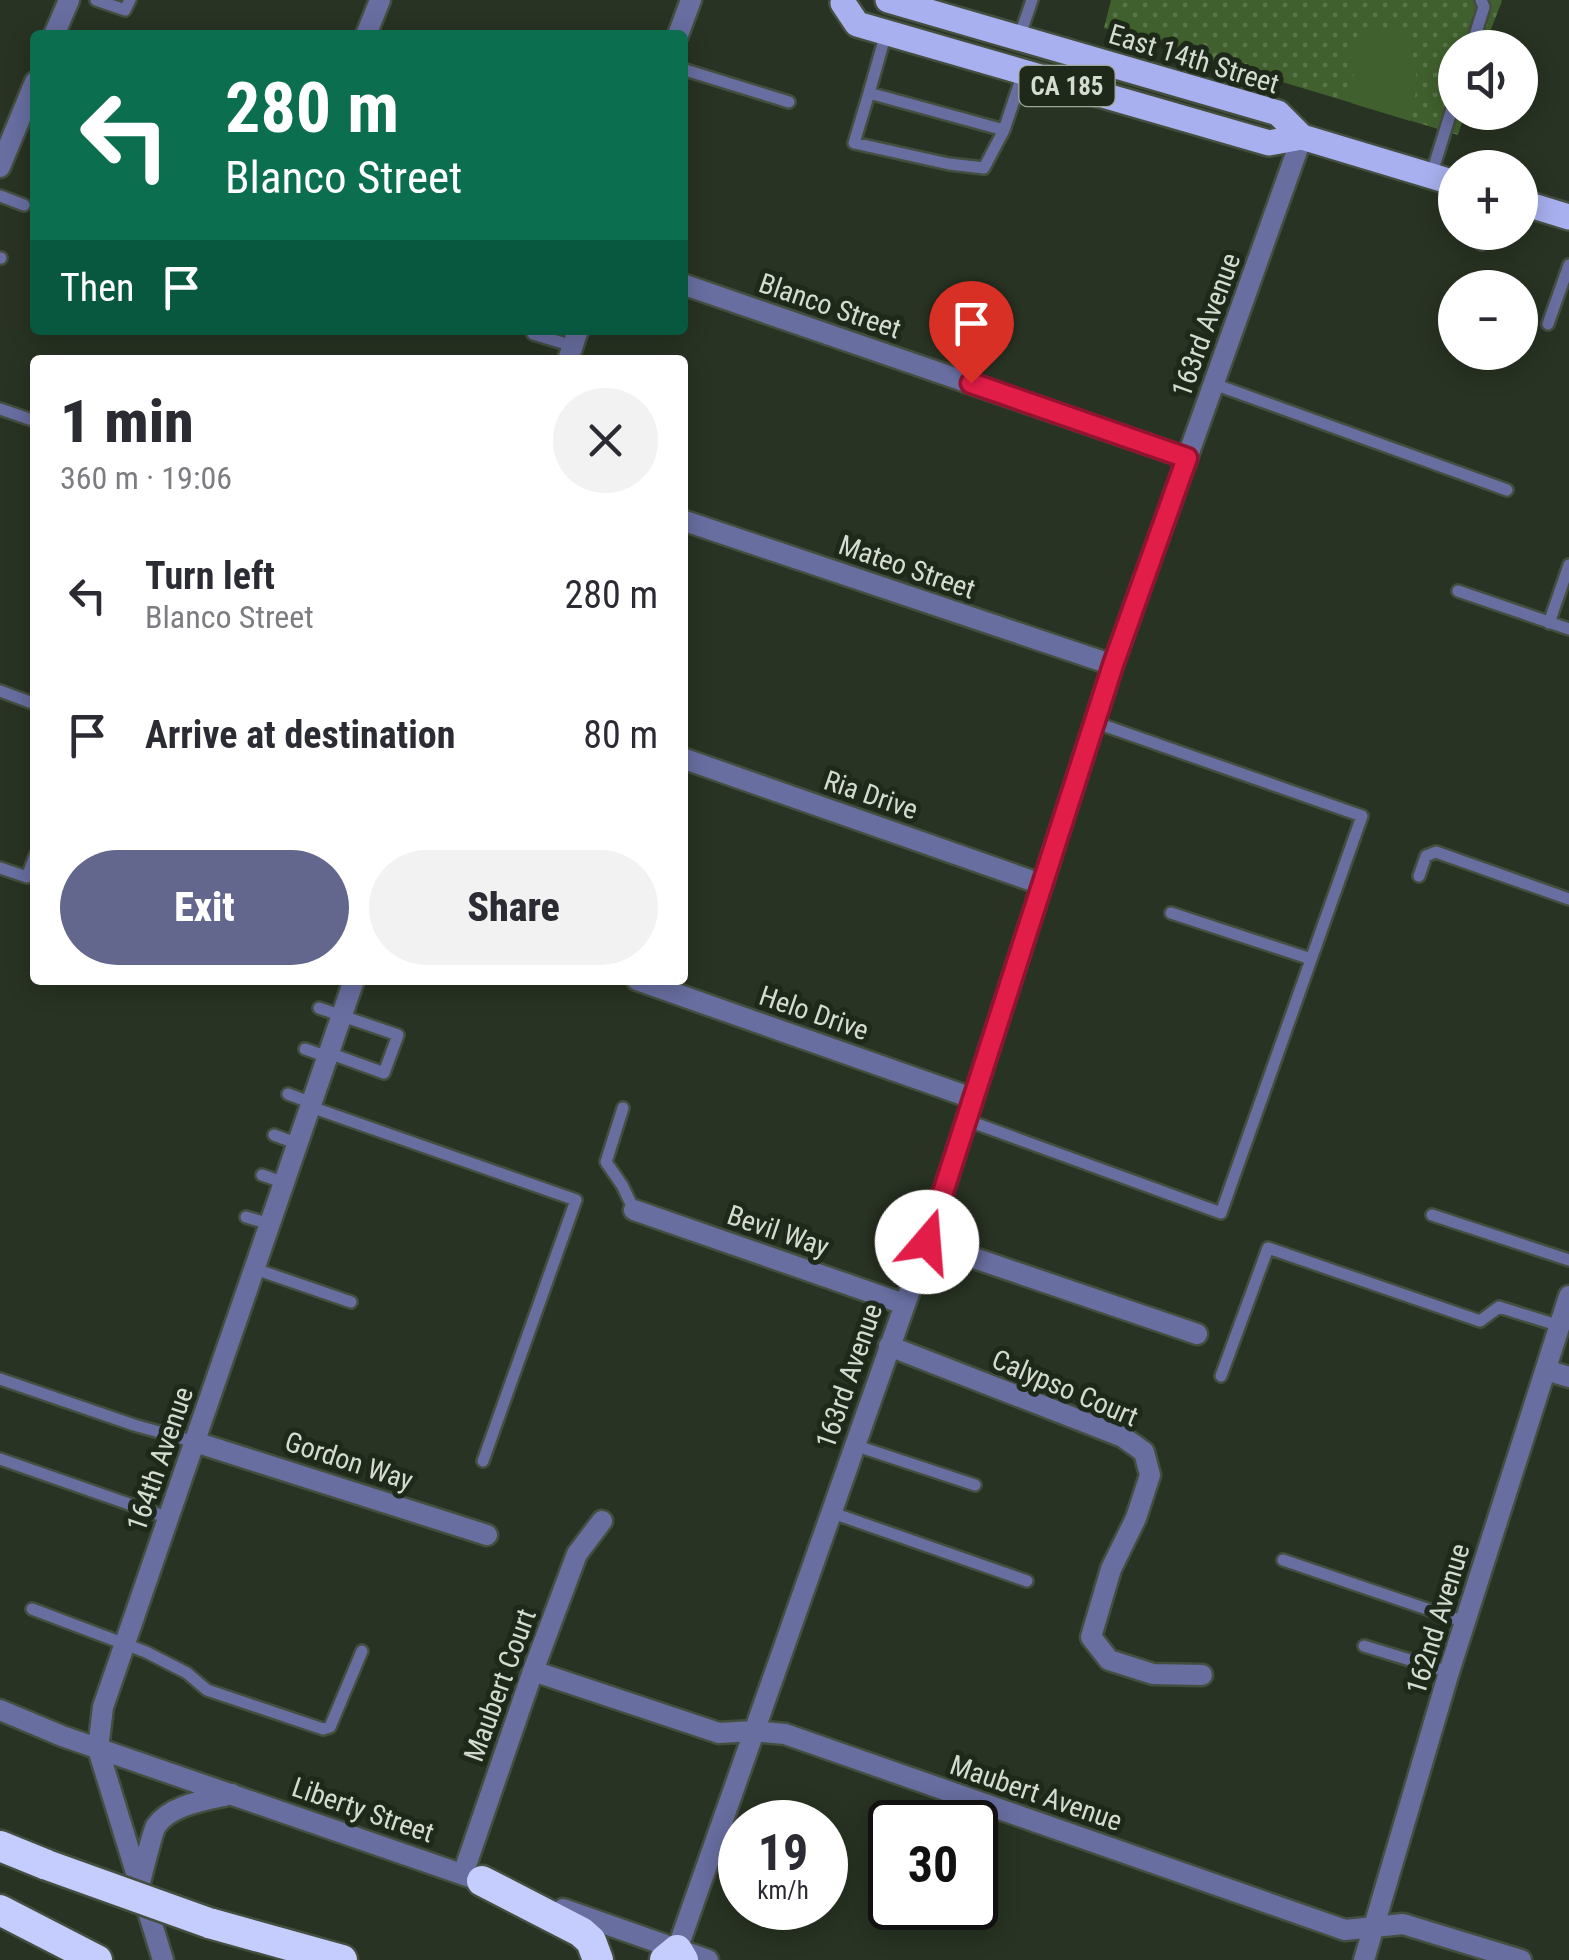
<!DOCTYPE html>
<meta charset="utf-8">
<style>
body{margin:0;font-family:"Roboto Condensed",sans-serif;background:#f2f2f3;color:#2b2b33;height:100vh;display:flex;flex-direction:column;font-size:38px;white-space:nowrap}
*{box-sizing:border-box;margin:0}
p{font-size:32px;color:#7c7c81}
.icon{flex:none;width:55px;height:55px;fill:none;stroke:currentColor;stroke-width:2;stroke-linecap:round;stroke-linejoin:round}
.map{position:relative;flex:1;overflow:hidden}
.details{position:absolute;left:30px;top:355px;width:658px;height:630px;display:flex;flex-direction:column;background:#fff;border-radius:10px;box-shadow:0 5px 25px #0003}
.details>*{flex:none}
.top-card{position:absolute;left:30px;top:30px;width:658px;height:305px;border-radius:10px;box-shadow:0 5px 25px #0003;background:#0b6e4f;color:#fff;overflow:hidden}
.controls{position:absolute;left:1438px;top:30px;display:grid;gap:20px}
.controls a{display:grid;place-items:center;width:100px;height:100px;border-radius:50%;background:#fff;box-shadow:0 5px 25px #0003;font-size:50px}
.speed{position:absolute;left:718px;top:1800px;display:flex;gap:20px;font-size:50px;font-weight:700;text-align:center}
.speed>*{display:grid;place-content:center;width:130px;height:130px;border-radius:50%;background:#fff;box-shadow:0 5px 25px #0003;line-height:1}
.speed small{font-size:25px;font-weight:400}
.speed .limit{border:5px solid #111;border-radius:15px;background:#fff;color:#111}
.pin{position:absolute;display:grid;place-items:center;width:85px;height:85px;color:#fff;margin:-102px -42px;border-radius:50% 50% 50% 0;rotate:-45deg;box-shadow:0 0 10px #0007}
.pin .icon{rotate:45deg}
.me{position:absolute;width:110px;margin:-55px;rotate:18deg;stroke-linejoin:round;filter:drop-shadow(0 0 8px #0008)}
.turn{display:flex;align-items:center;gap:35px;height:210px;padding:0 30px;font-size:45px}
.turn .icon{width:130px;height:130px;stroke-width:2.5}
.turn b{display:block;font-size:70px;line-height:85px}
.then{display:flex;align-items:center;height:95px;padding:0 30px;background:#0003;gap:20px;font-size:38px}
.round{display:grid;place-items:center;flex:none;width:105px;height:105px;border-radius:52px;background:#f2f2f3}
.head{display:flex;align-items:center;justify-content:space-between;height:170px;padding:0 30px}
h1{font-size:60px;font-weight:800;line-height:75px}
.cta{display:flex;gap:20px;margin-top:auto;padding:20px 30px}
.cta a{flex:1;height:115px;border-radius:60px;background:#63678d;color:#fff;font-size:40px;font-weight:800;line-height:115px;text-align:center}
.cta a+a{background:#f2f2f3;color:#2b2b33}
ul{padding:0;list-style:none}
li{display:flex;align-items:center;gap:30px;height:140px;padding:0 30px}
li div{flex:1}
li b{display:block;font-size:38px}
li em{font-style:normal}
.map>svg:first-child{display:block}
.park{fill:url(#park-dots)}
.pitch{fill:#40612d}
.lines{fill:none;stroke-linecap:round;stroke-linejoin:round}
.service-casing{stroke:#444e3f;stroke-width:16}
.minor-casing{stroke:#444e3f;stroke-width:25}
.tertiary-casing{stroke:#444e3f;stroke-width:25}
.primary-casing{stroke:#444e3f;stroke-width:30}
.motorway-casing{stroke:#444e3f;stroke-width:35}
.service{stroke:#686ea0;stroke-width:11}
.minor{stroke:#686ea0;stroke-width:20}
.tertiary{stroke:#686ea0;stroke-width:20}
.primary{stroke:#a8b0ef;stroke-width:25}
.motorway{stroke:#c5ccfe;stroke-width:30}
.motorway-bridge-casing{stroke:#444e3f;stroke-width:35;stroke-linecap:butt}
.motorway-bridge{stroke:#c5ccfe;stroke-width:30}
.route-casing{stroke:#92132f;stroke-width:25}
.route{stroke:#e11d48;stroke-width:18}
.labels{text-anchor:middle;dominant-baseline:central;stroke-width:10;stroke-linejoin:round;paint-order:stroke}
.shield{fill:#1f291a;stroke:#9ea69a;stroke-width:2.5}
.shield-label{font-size:25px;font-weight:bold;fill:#d4dbd1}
.street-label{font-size:28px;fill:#d4dbd1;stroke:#1f291a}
</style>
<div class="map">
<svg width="1569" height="1960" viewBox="0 0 1569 1960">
<defs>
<pattern id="park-dots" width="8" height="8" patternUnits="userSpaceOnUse" patternTransform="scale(2.5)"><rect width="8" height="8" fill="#40612d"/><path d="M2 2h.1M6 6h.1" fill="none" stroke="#5b774a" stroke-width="1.8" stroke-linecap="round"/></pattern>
</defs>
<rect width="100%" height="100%" fill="#283323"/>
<!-- park -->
<path class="park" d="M 1111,0 L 1501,0 L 1502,1 L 1484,47 L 1455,48 L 1455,112 L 1465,113 L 1458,135 L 1104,28 Z"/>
<!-- pitch -->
<path class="pitch" d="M 1402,26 C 1418,69 1421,76 1410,121 L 1351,103 C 1356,82 1357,74 1344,56 L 1373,30 L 1385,35 Z"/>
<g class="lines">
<!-- service casing -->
<g class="service-casing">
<path id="service" d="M 96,0 L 125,10 L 130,0
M 1019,38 L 1032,0
M 1471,48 L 1484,7 L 1481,0
M 682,69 L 789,102
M 869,93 L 886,33
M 1004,130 L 869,93 L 854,143 L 949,164 L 984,168 L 1004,130 L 1023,73
M 1431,176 L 1455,99
M 0,196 L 24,205
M 1481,244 L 1485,232
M 0,258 L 1,258
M 1548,324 L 1569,265
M 533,334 L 573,346
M 1214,384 L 1507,490
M 0,409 L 35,421
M 1458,591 L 1569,629
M 1549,623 L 1569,565
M 0,691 L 35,704
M 0,868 L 27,877 L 35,856
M 1419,876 L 1426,856 L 1436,852 L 1569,899
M 1171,913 L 1311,959
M 319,1008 L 398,1035 L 384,1073 L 329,1053
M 305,1049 L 328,1057
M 288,1094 L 312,1103
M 311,1107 L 576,1200 L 483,1461
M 623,1108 L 606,1162 L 622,1185 L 634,1210
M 966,1120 L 1221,1213 L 1362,816 L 1094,722
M 274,1135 L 298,1144
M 262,1175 L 285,1183
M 1432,1215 L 1569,1260
M 246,1217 L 270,1224
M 255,1269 L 351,1302
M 1221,1376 L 1268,1248 L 1480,1321 L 1499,1307 L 1560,1326
M 0,1379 L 134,1425 L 195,1442
M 854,1445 L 975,1485
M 0,1459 L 169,1518
M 830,1512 L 1027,1581
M 1283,1560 L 1465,1622
M 32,1609 L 146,1652 L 187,1673 L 207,1690 L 323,1729 L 330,1727 L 362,1651
M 1364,1646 L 1449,1672"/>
</g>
<!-- minor casing -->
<g class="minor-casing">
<path id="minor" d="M 54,35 L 69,0
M 366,35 L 380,0
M 0,167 L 35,82
M 682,284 L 1187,458
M 682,520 L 1113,665
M 682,758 L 1041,884
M 637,980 L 972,1098
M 634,1210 L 904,1304
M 927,1242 L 1197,1334
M 889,1346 L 1123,1437 L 1144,1452 L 1150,1475 L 1136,1518 L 1111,1569 L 1091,1637 L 1109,1660 L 1153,1674 L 1202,1675
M 1546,1370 L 1569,1377
M 195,1442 L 487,1535
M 533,1671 L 719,1733 L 753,1731 L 785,1734 L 1345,1930 L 1403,1924 L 1521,1960
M 463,1874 L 533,1671 L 577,1554 L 602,1521
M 677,1950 L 927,1242 L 1113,665 L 1302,137
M 1364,1960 L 1449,1672 L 1569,1296"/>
</g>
<!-- tertiary casing -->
<g class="tertiary-casing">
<path id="tertiary" d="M 678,35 L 691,0
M 568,360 L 578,330
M 0,1710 L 62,1736 L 493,1885
M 140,1882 C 143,1871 152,1833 156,1826 C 171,1804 208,1800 232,1794
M 563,1909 L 708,1960
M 163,1960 L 98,1749 L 103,1707 L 354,980"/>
</g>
<!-- primary casing -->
<g class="primary-casing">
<path id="primary" d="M 888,0 L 1278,113 L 1302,137
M 843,3 L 857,24 L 1269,143 L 1302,137 L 1455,183
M 1520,202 L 1569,217"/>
</g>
<!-- motorway casing -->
<g class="motorway-casing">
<path id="motorway" d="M 0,1846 L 47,1865
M 482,1881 L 581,1932 L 591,1941 L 598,1960
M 0,1910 L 97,1960
M 209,1923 L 342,1960
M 665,1960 L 677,1950 L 683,1960"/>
</g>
<!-- service -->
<use href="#service" class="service"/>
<!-- minor -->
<use href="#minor" class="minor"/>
<!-- tertiary -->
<use href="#tertiary" class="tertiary"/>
<!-- primary -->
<use href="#primary" class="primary"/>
<!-- motorway -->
<use href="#motorway" class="motorway"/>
<!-- motorway-bridge casing -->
<g class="motorway-bridge-casing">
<path id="motorway-bridge" d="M 47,1865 L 209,1923"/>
</g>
<!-- motorway-bridge -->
<use href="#motorway-bridge" class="motorway-bridge"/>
</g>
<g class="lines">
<!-- route casing -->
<g class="route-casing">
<path id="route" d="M 927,1242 L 1113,665 L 1187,458 L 971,383"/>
</g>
<!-- route -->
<use href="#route" class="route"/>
</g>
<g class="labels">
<!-- shield labels -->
<rect class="shield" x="1019.5" y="66" width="95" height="40" rx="8"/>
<g class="shield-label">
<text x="1067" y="86">CA 185</text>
</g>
<!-- street labels -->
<g class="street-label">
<text transform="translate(1194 59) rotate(17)">East 14th Street</text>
<text transform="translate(830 306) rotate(19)">Blanco Street</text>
<text transform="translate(1206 325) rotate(-70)">163rd Avenue</text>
<text transform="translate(907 567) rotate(19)">Mateo Street</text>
<text transform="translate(871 795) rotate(19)">Ria Drive</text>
<text transform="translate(814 1013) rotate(19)">Helo Drive</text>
<text transform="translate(778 1231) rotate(19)">Bevil Way</text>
<text transform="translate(849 1376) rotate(-71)">163rd Avenue</text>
<text transform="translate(1065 1388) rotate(23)">Calypso Court</text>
<text transform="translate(160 1459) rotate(-71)">164th Avenue</text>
<text transform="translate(349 1461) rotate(18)">Gordon Way</text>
<text transform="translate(1438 1619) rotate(-73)">162nd Avenue</text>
<text transform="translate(500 1685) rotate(-70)">Maubert Court</text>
<text transform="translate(1036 1793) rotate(19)">Maubert Avenue</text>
<text transform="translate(363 1810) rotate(19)">Liberty Street</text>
</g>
</g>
</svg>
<div class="controls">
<a><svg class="icon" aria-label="sound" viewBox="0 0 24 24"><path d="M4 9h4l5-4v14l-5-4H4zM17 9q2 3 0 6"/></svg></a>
<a>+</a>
<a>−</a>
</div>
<div class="speed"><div>19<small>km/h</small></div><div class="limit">30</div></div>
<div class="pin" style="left:971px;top:383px;background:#d93025"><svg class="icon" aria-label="arrive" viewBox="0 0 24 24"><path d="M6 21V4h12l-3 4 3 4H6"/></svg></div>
<svg class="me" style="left:927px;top:1242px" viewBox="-20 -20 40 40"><circle r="19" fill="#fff"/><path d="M0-13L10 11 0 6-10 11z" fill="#e11d48"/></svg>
<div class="top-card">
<div class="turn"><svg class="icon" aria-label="left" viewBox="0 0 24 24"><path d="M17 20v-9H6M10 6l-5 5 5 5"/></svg><div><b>280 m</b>Blanco Street</div></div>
<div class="then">Then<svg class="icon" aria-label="arrive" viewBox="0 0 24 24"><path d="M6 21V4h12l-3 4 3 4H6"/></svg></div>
</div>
<section class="details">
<div class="head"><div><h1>1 min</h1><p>360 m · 19:06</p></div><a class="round"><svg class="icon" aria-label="close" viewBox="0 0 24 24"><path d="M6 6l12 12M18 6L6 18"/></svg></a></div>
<ul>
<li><svg class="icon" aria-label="left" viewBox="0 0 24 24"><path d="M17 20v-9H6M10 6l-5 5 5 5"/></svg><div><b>Turn left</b><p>Blanco Street</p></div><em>280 m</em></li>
<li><svg class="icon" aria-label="arrive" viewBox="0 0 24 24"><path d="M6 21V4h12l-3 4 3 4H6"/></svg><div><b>Arrive at destination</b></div><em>80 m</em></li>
</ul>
<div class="cta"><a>Exit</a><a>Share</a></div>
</section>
</div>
